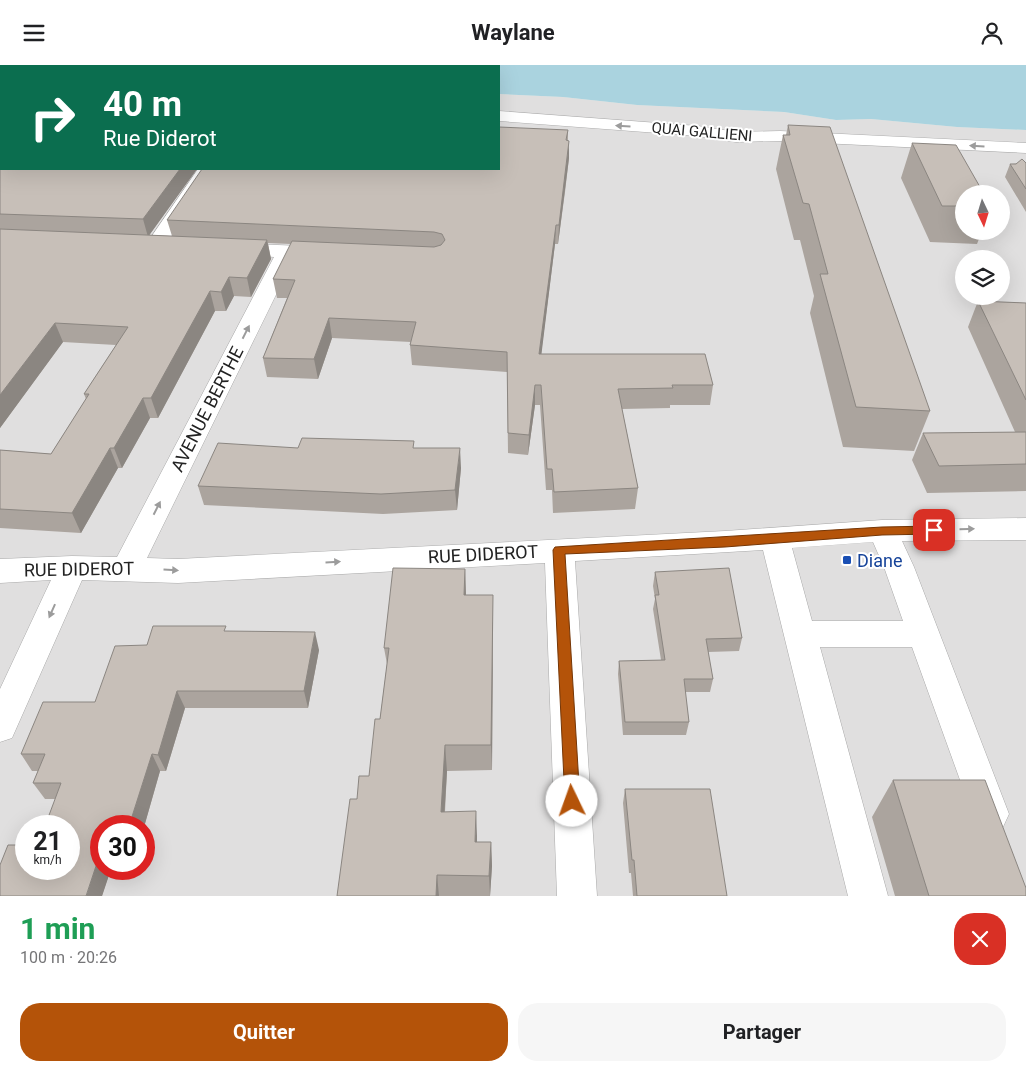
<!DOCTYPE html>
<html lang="fr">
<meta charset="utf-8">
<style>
body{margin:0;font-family:Roboto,sans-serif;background:#f6f6f6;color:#202124;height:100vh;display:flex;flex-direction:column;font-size:19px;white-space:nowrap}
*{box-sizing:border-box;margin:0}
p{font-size:16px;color:#757577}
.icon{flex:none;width:28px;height:28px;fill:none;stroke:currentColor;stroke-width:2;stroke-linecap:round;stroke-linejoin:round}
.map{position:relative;height:831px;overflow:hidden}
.panel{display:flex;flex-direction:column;background:#fff;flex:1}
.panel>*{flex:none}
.banner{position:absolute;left:0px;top:0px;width:500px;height:105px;box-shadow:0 5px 20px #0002;background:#0b6e4f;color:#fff;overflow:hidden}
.needle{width:32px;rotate:176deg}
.buttons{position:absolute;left:955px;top:120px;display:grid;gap:10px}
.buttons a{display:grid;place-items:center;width:55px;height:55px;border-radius:50%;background:#fff;box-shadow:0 5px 20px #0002;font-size:25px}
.speed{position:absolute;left:15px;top:750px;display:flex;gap:10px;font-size:25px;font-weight:700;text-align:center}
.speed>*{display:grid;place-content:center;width:65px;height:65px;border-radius:50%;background:#fff;box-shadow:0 5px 20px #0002;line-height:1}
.speed small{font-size:12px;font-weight:400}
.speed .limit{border:8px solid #d22;background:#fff;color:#111}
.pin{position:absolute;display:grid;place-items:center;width:42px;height:42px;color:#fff;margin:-21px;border-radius:10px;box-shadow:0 2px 8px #0006}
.me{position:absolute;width:55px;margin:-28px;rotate:357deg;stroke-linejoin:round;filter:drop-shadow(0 0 4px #0008)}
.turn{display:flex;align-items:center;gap:18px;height:105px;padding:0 20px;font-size:22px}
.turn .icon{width:65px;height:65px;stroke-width:2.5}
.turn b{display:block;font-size:35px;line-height:42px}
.round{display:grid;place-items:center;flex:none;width:52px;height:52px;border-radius:20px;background:#f6f6f6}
.overview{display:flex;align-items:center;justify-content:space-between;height:85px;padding:0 20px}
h1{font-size:30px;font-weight:700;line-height:38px;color:#1e9e55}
.cta{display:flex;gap:10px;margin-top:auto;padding:10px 20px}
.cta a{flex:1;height:58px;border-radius:20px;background:#b45309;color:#fff;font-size:20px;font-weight:700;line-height:58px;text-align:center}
.cta a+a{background:#f6f6f6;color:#202124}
header{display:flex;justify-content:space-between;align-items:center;height:65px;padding:0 20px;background:#fff;font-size:22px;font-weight:700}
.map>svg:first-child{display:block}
.residential{fill:#e0dfdf;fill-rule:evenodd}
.water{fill:#aad3df}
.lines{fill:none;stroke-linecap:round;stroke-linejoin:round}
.minor-casing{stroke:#a9a9a9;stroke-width:1}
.minor{fill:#fff;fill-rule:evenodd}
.wall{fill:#aba49e}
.shaded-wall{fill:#8b8681}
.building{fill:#c7bfb8;stroke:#8b8681}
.oneway{fill:#9c9c9c}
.route{fill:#b45309;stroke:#753606}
.transit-dot{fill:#1a4fb4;stroke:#fff;stroke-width:2}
.labels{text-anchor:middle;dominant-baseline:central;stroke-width:4;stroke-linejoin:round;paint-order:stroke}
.far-street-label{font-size:15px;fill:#222;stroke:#fff}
.street-label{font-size:18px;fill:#222;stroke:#fff}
.transit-label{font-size:18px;fill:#164399;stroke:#fff;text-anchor:start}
</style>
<header><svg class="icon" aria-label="menu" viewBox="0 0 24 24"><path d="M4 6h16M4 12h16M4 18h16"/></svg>Waylane<svg class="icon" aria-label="person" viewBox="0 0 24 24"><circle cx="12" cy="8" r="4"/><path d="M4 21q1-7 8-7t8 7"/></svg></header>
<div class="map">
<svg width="1026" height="831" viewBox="0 0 1026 831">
<rect width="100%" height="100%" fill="#f2efe9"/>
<!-- residential -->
<path class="residential" d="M 0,0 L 49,1 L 1,1 L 1,104 L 499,104 L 499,29 L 563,32 L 637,40 L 784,47 L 836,55 L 871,54 L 957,62 L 1026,65 L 1026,831 L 0,831 ZM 964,129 L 1001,129 L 1001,166 L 964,166 ZM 964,194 L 1001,194 L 1001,231 L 964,231 ZM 26,761 L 69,761 L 69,804 L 26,804 ZM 101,761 L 144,761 L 144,804 L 101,804 Z"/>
<!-- water -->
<path class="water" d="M 20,0 L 1026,0 L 1026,65 L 957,62 L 871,54 L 836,55 L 784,47 L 637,40 L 563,32 L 499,29 L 499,1 Z"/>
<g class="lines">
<!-- minor casing -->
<g class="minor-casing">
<path id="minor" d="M 0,17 L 1,17 L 1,27 L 0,27 Z
M 499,46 L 698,61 L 736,67 L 780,66 L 1026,78 L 1026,88 L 780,76 L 736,77 L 698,71 L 499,56 Z
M 198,104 L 216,104 L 162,185 L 155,187 L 148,185 L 145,181 Z
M 232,178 L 324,182 L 331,184 L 334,188 L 331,192 L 324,194 L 294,193 L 147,493 L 178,494 L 725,466 L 882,455 L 1026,453 L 1026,475 L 902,476 L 914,502 L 1009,749 L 1003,762 L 990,767 L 977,762 L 912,582 L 820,582 L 888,831 L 848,831 L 763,485 L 575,496 L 597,831 L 557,831 L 545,498 L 178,518 L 82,515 L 12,673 L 0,677 L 0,624 L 51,515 L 0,518 L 0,494 L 72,491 L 117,492 L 274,192 L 225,188 L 222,184 L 225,180 ZM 873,477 L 884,502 L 903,556 L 812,556 L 792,483 Z"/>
</g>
<!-- minor -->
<use href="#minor" class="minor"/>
</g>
<!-- wall -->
<path class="wall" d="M 0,33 L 197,104 L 149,170 L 172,171 L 167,155 L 568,65 L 568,76 L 569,93 L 565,127 L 558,179 L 555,179 L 541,289 L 713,320 L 710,340 L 670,340 L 670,343 L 622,344 L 638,423 L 635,444 L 553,448 L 552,425 L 546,425 L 540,340 L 535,340 L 528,390 L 508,388 L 507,307 L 412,300 L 410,280 L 411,277 L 332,273 L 318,314 L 267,312 L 263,293 L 287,233 L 277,233 L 273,214 L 291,179 L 268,178 L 271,194 L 251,232 L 234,231 L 226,246 L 215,246 L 158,353 L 150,353 L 122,403 L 118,403 L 81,468 L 0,463 L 0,385 L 51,389 L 86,334 L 84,329 L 116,280 L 63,277 L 0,363 Z
M 788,60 L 930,346 L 914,386 L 843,382 L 810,248 L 814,231 L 800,175 L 794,175 L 776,104 L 783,70 L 786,70 Z
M 912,78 L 964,129 L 964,166 L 982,166 L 977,179 L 930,177 L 901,113 Z
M 1026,98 L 1026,147 L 1005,112 L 1010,99 Z
M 978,236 L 1026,238 L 1026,426 L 927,428 L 912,395 L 923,368 L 1015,367 L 968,262 Z
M 298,383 L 415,383 L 461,403 L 457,445 L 383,449 L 204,440 L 198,421 Z
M 465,504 L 466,530 L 493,558 L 492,705 L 447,706 L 445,747 L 477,771 L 477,777 L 491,777 L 492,801 L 490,831 L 337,831 L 357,734 L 369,711 L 380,654 L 387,599 L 384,583 Z
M 655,507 L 742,573 L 739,586 L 708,587 L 713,614 L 710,627 L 685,627 L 689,657 L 686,670 L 623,670 L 618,609 L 619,596 L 661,595 L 653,544 L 655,534 L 653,521 Z
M 227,566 L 319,585 L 308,643 L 185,643 L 166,706 L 160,706 L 144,762 L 101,761 L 101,804 L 111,804 L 102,831 L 69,804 L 55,734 L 45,734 L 33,718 L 38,706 L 32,706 L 21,689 L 95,637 L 147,580 Z
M 893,715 L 1026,831 L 895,831 L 872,752 Z
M 625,724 L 727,831 L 633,831 L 631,808 L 629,808 L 623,738 Z"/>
<!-- shaded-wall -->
<path class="shaded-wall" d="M 569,76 L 569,93 L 558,179 L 559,160 Z
M 180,104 L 197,104 L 148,172 L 143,154 Z
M 556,160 L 555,179 L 539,309 L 539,289 Z
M 267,175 L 271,194 L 251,232 L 247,213 Z
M 229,212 L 234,231 L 226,246 L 221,227 Z
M 210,226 L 215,246 L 158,353 L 151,333 Z
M 329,253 L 332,273 L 318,314 L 314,294 Z
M 55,258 L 63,277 L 0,363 L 0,330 Z
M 535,320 L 535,340 L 528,390 L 529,370 Z
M 143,333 L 150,353 L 122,403 L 114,383 Z
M 110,383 L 118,403 L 81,468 L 72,448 Z
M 460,383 L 461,403 L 457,445 L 455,425 Z
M 465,504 L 466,532 L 464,530 Z
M 493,530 L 493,558 L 492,705 L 491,680 Z
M 315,567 L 319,585 L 308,643 L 304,626 Z
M 177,626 L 185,643 L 166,706 L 158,690 Z
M 445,680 L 447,706 L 443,771 L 441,747 Z
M 152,689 L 160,706 L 144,762 L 129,761 Z
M 476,746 L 477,771 L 477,801 L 475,777 Z
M 491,777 L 492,801 L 490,831 L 489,811 Z
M 101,786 L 101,804 L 111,804 L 102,831 L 86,831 Z
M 437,810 L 439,831 L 436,831 Z"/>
<!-- building -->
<path class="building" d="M 0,33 L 1,33 L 1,104 L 180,104 L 143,154 L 0,149 Z
M 788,60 L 830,62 L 930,346 L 856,342 L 820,209 L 828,209 L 809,139 L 803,138 L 783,70 L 790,70 Z
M 499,62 L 568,65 L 566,75 L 569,76 L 565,109 L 559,160 L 556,160 L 539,289 L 705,289 L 713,320 L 672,320 L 673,323 L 618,324 L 638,423 L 554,427 L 552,404 L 547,404 L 541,320 L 535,320 L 529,370 L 508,368 L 507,287 L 410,280 L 416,257 L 329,253 L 314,294 L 263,293 L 295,215 L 273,214 L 292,176 L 434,182 L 441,180 L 445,175 L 442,169 L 434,167 L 167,155 L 202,104 L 499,104 Z
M 912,78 L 956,80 L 984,129 L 964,129 L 964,141 L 942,141 Z
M 1022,94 L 1026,98 L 1026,124 L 1010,99 L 1016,99 Z
M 0,164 L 267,175 L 247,213 L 229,212 L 221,227 L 210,226 L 151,333 L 143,333 L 114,383 L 110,383 L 72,448 L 0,444 L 0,385 L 51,389 L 89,329 L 84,329 L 128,262 L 55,258 L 0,330 Z
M 978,236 L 1026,238 L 1026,335 Z
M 1026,367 L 1026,399 L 939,401 L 923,368 Z
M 302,373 L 414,376 L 413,383 L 460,383 L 455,425 L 381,429 L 198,421 L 218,378 L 298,383 Z
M 393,503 L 465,504 L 464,530 L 493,530 L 491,680 L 445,680 L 441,747 L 476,746 L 475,777 L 491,777 L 489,811 L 437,810 L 436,831 L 337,831 L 350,734 L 357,734 L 359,711 L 369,711 L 375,654 L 380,654 L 389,583 L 384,583 Z
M 729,503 L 742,573 L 706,574 L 713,614 L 684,614 L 689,657 L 625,657 L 619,596 L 665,595 L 655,530 L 659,530 L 655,507 Z
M 153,561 L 226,561 L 224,566 L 315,567 L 304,626 L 177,626 L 158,690 L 152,689 L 129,761 L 101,761 L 101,786 L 86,831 L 0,831 L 0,800 L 8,780 L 26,780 L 26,804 L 69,804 L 69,761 L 45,761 L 61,718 L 33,718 L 45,689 L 21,689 L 43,637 L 95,637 L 115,581 L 147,580 Z
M 893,715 L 985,715 L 1026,823 L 1026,831 L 929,831 Z
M 625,724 L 710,724 L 727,831 L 637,831 L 634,795 L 632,795 Z"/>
<!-- one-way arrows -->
<defs><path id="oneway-solid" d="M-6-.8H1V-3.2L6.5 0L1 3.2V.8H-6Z" transform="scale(1.25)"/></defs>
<g class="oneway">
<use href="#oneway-solid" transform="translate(623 61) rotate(-176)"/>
<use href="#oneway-solid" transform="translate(977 81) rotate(-177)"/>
<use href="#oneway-solid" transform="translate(246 267) rotate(-63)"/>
<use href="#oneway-solid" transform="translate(157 443) rotate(-63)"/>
<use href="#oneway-solid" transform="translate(967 464) rotate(-1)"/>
<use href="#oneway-solid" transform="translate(333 497) rotate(-3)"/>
<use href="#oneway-solid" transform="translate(171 505) rotate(3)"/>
<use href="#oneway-solid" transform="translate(52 546) rotate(114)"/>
</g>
<!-- route -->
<path class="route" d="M 934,461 L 939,465 L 934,469 L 882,470 L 725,482 L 565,489 L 580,736 L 578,741 L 572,743 L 567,741 L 565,736 L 553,485 L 555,482 L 882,462 Z"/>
<!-- markers -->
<rect class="transit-dot" x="842" y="490" width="10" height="10" rx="2.5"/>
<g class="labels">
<!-- far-street labels -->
<g class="far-street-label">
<text transform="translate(702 67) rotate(5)">QUAI GALLIENI</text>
</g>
<!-- street labels -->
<g class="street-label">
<text transform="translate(207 344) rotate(-63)">AVENUE BERTHE</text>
<text transform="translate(483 489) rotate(-3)">RUE DIDEROT</text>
<text transform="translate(79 504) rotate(-1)">RUE DIDEROT</text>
</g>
<!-- transit labels -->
<g class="transit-label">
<text x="857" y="495">Diane</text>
</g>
</g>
</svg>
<div class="buttons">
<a><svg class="needle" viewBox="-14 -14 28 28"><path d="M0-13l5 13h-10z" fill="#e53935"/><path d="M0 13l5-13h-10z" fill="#757577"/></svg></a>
<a><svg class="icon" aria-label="layers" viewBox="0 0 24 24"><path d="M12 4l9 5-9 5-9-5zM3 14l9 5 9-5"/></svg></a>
</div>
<div class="speed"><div>21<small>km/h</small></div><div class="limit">30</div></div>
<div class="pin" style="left:934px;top:465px;background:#d93025"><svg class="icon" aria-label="arrive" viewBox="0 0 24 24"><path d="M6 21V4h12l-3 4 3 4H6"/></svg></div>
<svg class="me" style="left:572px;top:736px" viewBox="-20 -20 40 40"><circle r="19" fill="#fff"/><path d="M0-13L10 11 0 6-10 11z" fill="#b45309"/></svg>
<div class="banner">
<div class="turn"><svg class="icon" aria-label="right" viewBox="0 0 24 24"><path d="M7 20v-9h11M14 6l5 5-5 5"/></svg><div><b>40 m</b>Rue Diderot</div></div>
</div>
</div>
<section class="panel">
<div class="overview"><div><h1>1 min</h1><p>100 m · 20:26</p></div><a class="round" style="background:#d93025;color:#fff"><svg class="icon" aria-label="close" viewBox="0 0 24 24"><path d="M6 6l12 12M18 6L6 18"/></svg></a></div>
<div class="cta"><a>Quitter</a><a>Partager</a></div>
</section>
